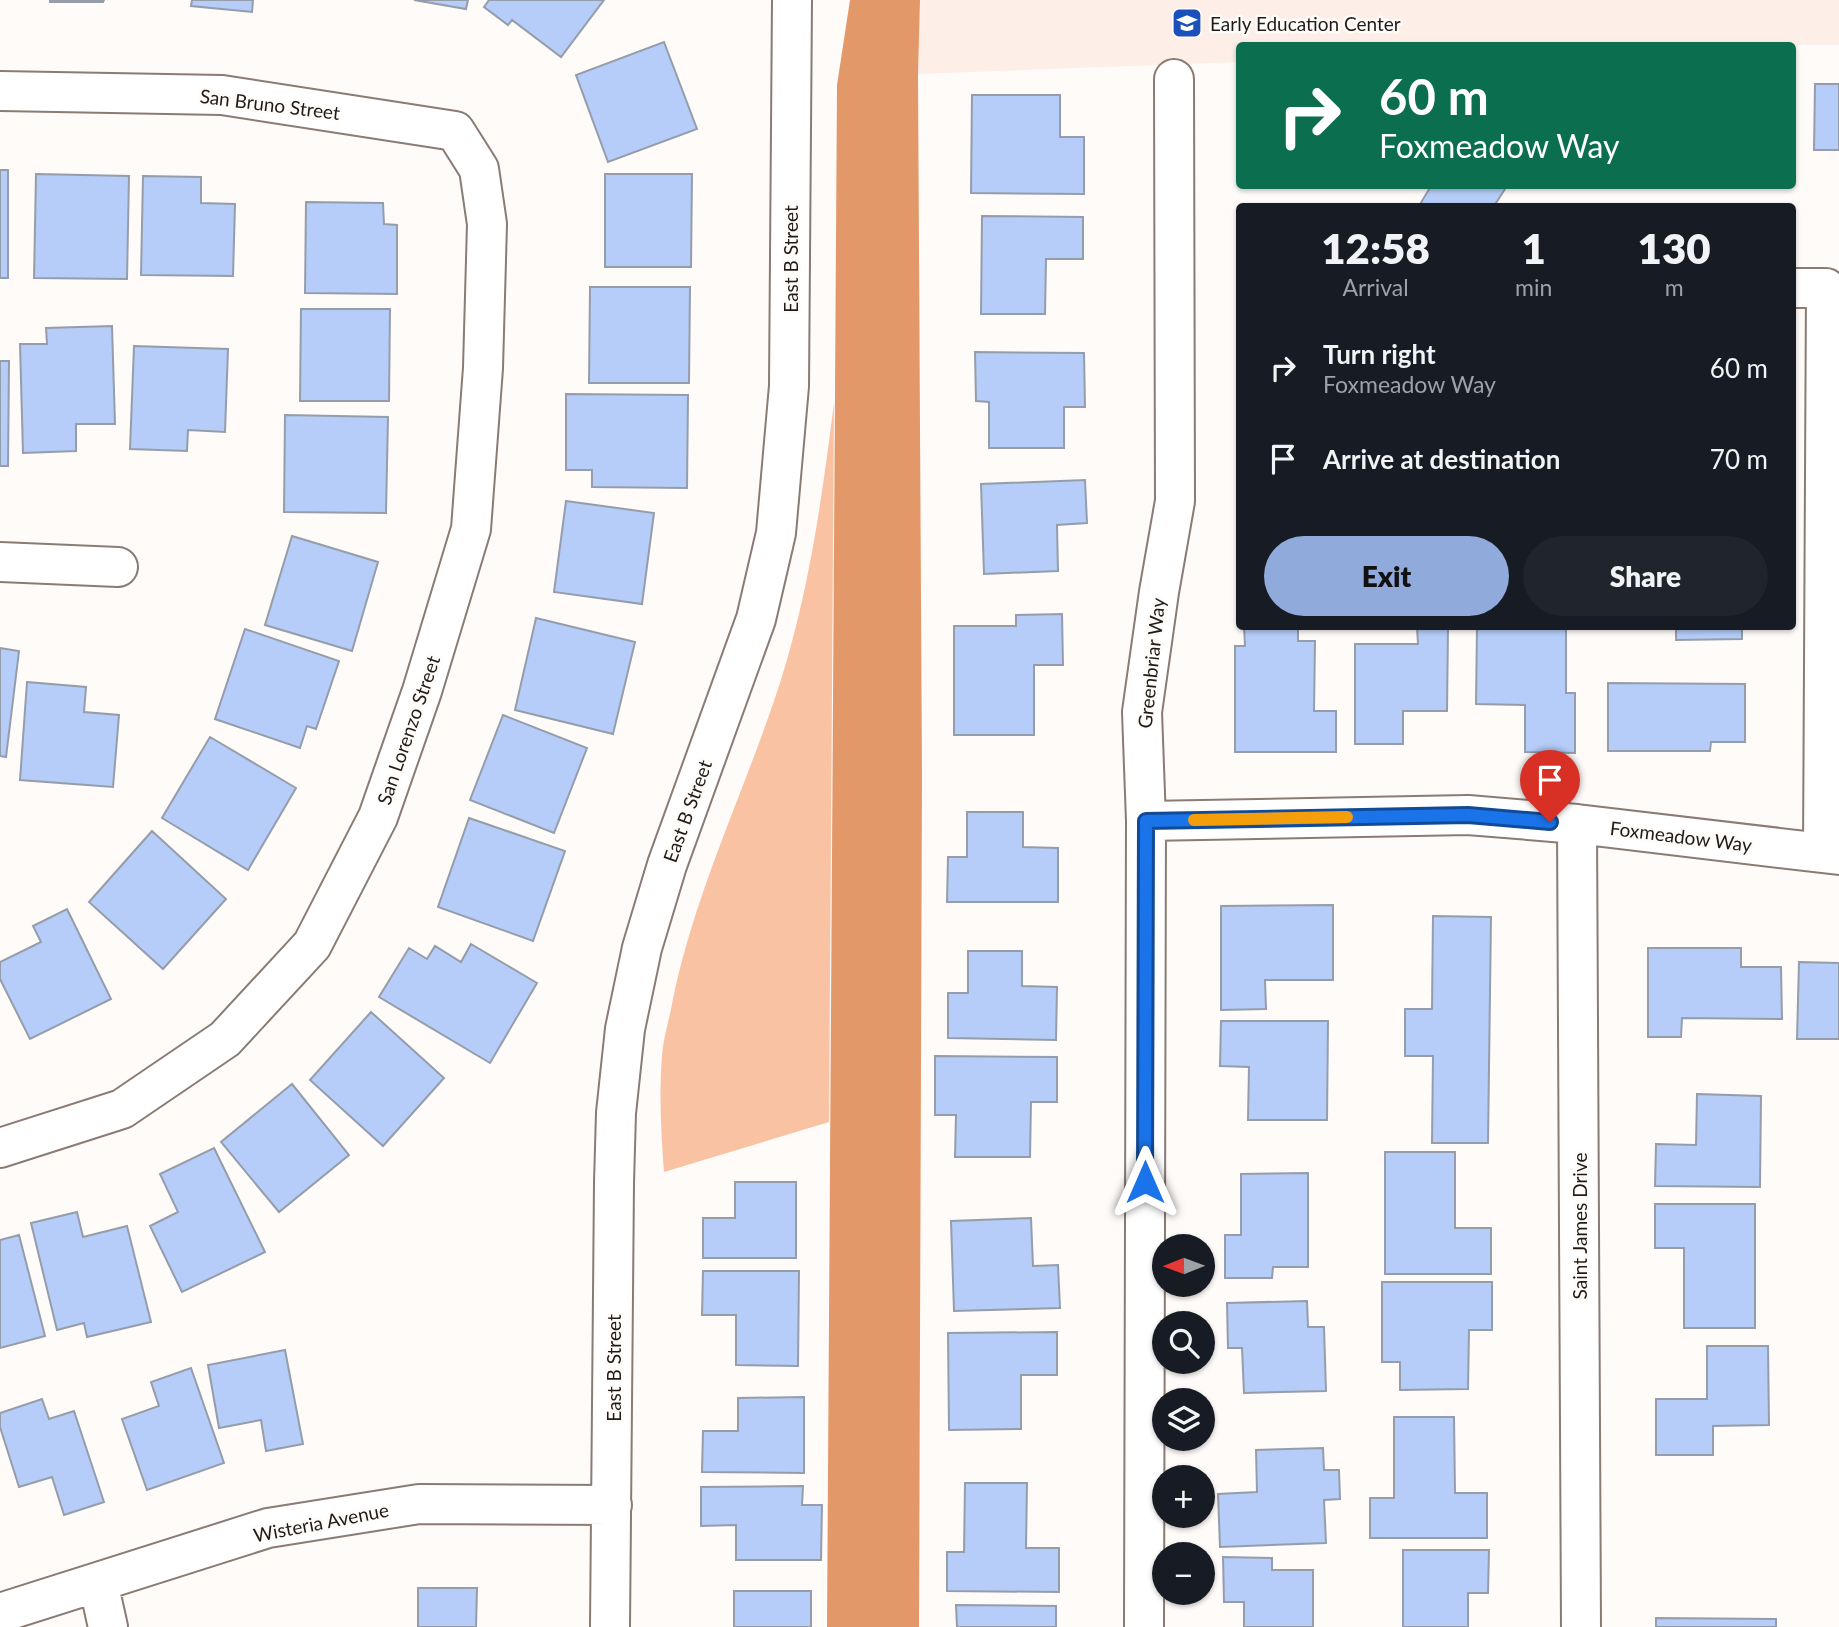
<!DOCTYPE html>
<meta charset="utf-8">
<style>
body{margin:0;font-family:Lato,sans-serif;background:#20242c;color:#f1f3f6;height:100vh;display:flex;flex-direction:column;font-size:26px;white-space:nowrap}
*{box-sizing:border-box;margin:0}
p{font-size:23px;color:#9ea1a6}
.icon{flex:none;width:38px;height:38px;fill:none;stroke:currentColor;stroke-width:2;stroke-linecap:round;stroke-linejoin:round}
.map{position:relative;flex:1;overflow:hidden}
.details{position:absolute;left:1236px;top:203px;width:560px;height:427px;display:flex;flex-direction:column;background:#171b24;border-radius:7px;box-shadow:0 2px 5px #0004}
.details>*{flex:none}
.hud{position:absolute;left:1236px;top:42px;width:560px;height:147px;border-radius:7px;box-shadow:0 2px 5px #0004;background:#0b6e4f;color:#fff;overflow:hidden}
.needle{width:46px;rotate:269deg}
.tools{position:absolute;left:1152px;top:1234px;display:grid;gap:14px}
.tools a{display:grid;place-items:center;width:63px;height:63px;border-radius:50%;background:#171b24;box-shadow:0 2px 5px #0004;font-size:35px}
.pin{position:absolute;display:grid;place-items:center;width:60px;height:60px;color:#fff;margin:-72px -30px;border-radius:50% 50% 50% 0;rotate:-45deg;box-shadow:0 0 7px #0007}
.pin .icon{rotate:45deg}
.me{position:absolute;width:77px;margin:-38px;rotate:0deg;stroke-linejoin:round;filter:drop-shadow(0 0 5px #0008)}
.turn{display:flex;align-items:center;gap:24px;height:147px;padding:0 28px;font-size:32px}
.turn .icon{width:91px;height:91px;stroke-width:2.5}
.turn b{display:block;font-size:49px;line-height:60px}
.eta{display:flex;justify-content:space-evenly;align-items:center;height:119px;text-align:center}
.eta b{font-size:42px;font-weight:800;line-height:49px}
.primary-button{display:flex;gap:14px;margin-top:auto;padding:14px 28px}
.primary-button a{flex:1;height:80px;border-radius:42px;background:#91aadc;color:#111;font-size:28px;font-weight:800;line-height:80px;text-align:center}
.primary-button a+a{background:#20242c;color:#f1f3f6}
ul{padding:0;list-style:none}
li{display:flex;align-items:center;gap:21px;height:91px;padding:0 28px}
li div{flex:1}
li b{display:block;font-size:26px}
li em{font-style:normal}
.map>svg:first-child{display:block}
.built{fill:#fdefe7}
.green{fill:#f9c2a2}
.water{fill:#e3986a}
.building{fill:#b5cdf8;stroke:#959daa;stroke-width:2}
.lines{fill:none;stroke-linecap:round;stroke-linejoin:round}
.minor-casing{stroke:#8a7b73;stroke-width:42}
.minor{stroke:#fff;stroke-width:38}
.route-casing{stroke:#114b97;stroke-width:18}
.route{stroke:#1a73e8;stroke-width:12}
.slow{stroke:#f59e0b;stroke-width:12}
.labels{text-anchor:middle;dominant-baseline:central;stroke-width:5;stroke-linejoin:round;paint-order:stroke}
.poi-label{font-size:19px;fill:#201b17;stroke:#fefbf9;text-anchor:start}
.street-label{font-size:19px;fill:#201b17;stroke:#fefbf9}
</style>
<div class="map">
<svg width="1839" height="1627" viewBox="0 0 1839 1627">
<rect width="100%" height="100%" fill="#fefbf9"/>
<!-- built -->
<path class="built" d="M 920,0 L 1839,0 L 1839,45 L 1239,46 L 1239,62 L 918,74 Z"/>
<!-- green -->
<path class="green" d="M 834,403 L 829,1122 L 664,1172 C 661,1133 659,1095 662,1056 C 663,1039 669,1021 672,1004 C 694,893 745,791 780,683 C 809,592 822,498 834,403 Z"/>
<!-- water -->
<path class="water" d="M 850,0 L 920,0 L 918,74 L 922,775 L 919,1627 L 827,1627 L 837,85 Z"/>
<!-- building -->
<path class="building" d="M 50,0 L 104,0 L 103,2 L 50,2 Z
M 192,0 L 253,0 L 252,12 L 191,6 Z
M 414,0 L 468,0 L 466,9 Z
M 489,0 L 604,0 L 561,57 L 512,20 L 508,25 L 484,7 Z
M 664,42 L 697,129 L 608,162 L 576,75 Z
M 1815,84 L 1839,84 L 1839,150 L 1814,150 Z
M 972,95 L 1060,95 L 1060,137 L 1084,137 L 1084,194 L 971,193 Z
M 0,170 L 8,170 L 8,278 L 0,278 Z
M 36,174 L 129,176 L 127,279 L 34,278 Z
M 605,174 L 692,174 L 691,267 L 605,267 Z
M 143,176 L 201,177 L 201,203 L 235,204 L 233,276 L 141,275 Z
M 1431,186 L 1507,186 L 1494,206 L 1419,206 Z
M 306,202 L 383,203 L 384,224 L 397,225 L 397,294 L 305,293 Z
M 982,216 L 1083,217 L 1083,259 L 1046,259 L 1045,314 L 981,314 Z
M 590,287 L 690,287 L 689,383 L 589,383 Z
M 301,309 L 390,309 L 389,401 L 300,401 Z
M 112,326 L 115,424 L 76,424 L 76,451 L 23,453 L 20,344 L 47,344 L 46,328 Z
M 134,346 L 228,349 L 225,432 L 188,430 L 187,451 L 130,449 Z
M 975,352 L 1084,353 L 1085,407 L 1064,407 L 1064,448 L 989,448 L 989,402 L 976,401 Z
M 0,361 L 9,361 L 8,466 L 0,466 Z
M 566,394 L 688,395 L 687,488 L 592,487 L 592,470 L 566,470 Z
M 285,415 L 388,417 L 386,513 L 284,512 Z
M 1085,480 L 1087,523 L 1057,525 L 1058,571 L 984,574 L 981,484 Z
M 566,501 L 654,513 L 642,604 L 554,592 Z
M 292,536 L 378,562 L 352,651 L 265,625 Z
M 1062,614 L 1063,665 L 1034,665 L 1034,735 L 954,735 L 954,626 L 1016,626 L 1016,615 Z
M 536,618 L 635,642 L 613,734 L 515,710 Z
M 1244,626 L 1298,626 L 1298,641 L 1315,641 L 1314,711 L 1336,711 L 1336,752 L 1235,752 L 1235,646 L 1245,646 Z
M 1477,626 L 1566,627 L 1566,693 L 1575,693 L 1575,753 L 1525,752 L 1525,705 L 1476,704 Z
M 1676,626 L 1742,626 L 1742,639 L 1676,640 Z
M 1417,627 L 1448,627 L 1447,711 L 1403,711 L 1403,744 L 1355,744 L 1355,644 L 1418,644 Z
M 245,629 L 339,661 L 316,729 L 307,726 L 300,748 L 215,719 Z
M 0,648 L 19,651 L 6,757 L 0,756 Z
M 27,682 L 86,687 L 84,712 L 119,715 L 113,787 L 20,780 Z
M 1608,683 L 1745,684 L 1745,742 L 1711,742 L 1710,751 L 1608,751 Z
M 503,715 L 587,748 L 554,833 L 470,800 Z
M 210,737 L 296,788 L 248,870 L 162,818 Z
M 967,812 L 1023,812 L 1023,847 L 1058,848 L 1058,902 L 947,902 L 948,857 L 967,857 Z
M 469,818 L 565,851 L 533,941 L 438,907 Z
M 152,831 L 226,899 L 163,969 L 89,902 Z
M 1333,905 L 1333,980 L 1265,980 L 1266,1009 L 1221,1010 L 1221,906 Z
M 67,909 L 111,999 L 30,1039 L 0,979 L 0,962 L 41,942 L 33,926 Z
M 1433,916 L 1491,917 L 1488,1143 L 1432,1143 L 1433,1056 L 1405,1056 L 1405,1009 L 1432,1009 Z
M 471,944 L 537,983 L 490,1063 L 379,997 L 409,948 L 427,959 L 435,946 L 461,962 Z
M 1648,948 L 1741,948 L 1741,967 L 1781,967 L 1782,1019 L 1682,1018 L 1681,1037 L 1648,1037 Z
M 968,951 L 1022,951 L 1022,986 L 1057,987 L 1056,1040 L 948,1038 L 948,993 L 968,993 Z
M 1799,962 L 1839,963 L 1839,1039 L 1797,1039 Z
M 371,1012 L 444,1078 L 383,1146 L 310,1080 Z
M 1221,1021 L 1328,1021 L 1327,1120 L 1248,1120 L 1249,1067 L 1220,1066 Z
M 935,1056 L 1057,1057 L 1057,1102 L 1031,1102 L 1030,1157 L 955,1157 L 956,1115 L 935,1115 Z
M 292,1084 L 349,1155 L 279,1212 L 221,1142 Z
M 1697,1094 L 1761,1096 L 1760,1187 L 1655,1186 L 1656,1144 L 1696,1145 Z
M 214,1148 L 265,1252 L 182,1292 L 150,1226 L 178,1212 L 160,1174 Z
M 1385,1152 L 1455,1152 L 1455,1228 L 1491,1228 L 1491,1274 L 1385,1274 Z
M 1308,1173 L 1308,1267 L 1273,1267 L 1272,1278 L 1225,1278 L 1225,1235 L 1241,1235 L 1241,1174 Z
M 735,1182 L 796,1182 L 796,1258 L 703,1258 L 703,1218 L 735,1218 Z
M 1655,1204 L 1755,1204 L 1755,1328 L 1684,1328 L 1684,1248 L 1655,1248 Z
M 77,1212 L 83,1237 L 127,1226 L 151,1322 L 87,1337 L 84,1323 L 57,1330 L 31,1223 Z
M 1031,1218 L 1033,1266 L 1058,1265 L 1060,1308 L 954,1311 L 951,1221 Z
M 19,1235 L 45,1336 L 0,1348 L 0,1240 Z
M 703,1271 L 799,1271 L 798,1366 L 736,1365 L 736,1315 L 702,1315 Z
M 1382,1282 L 1492,1282 L 1492,1330 L 1469,1330 L 1468,1389 L 1400,1390 L 1400,1362 L 1382,1362 Z
M 1307,1301 L 1308,1327 L 1324,1327 L 1326,1391 L 1244,1393 L 1242,1348 L 1228,1348 L 1227,1303 Z
M 1057,1332 L 1057,1375 L 1021,1375 L 1021,1429 L 949,1430 L 948,1333 Z
M 1707,1346 L 1768,1346 L 1769,1425 L 1713,1426 L 1713,1455 L 1656,1455 L 1656,1399 L 1707,1399 Z
M 285,1350 L 303,1444 L 266,1451 L 261,1420 L 219,1428 L 208,1365 Z
M 191,1368 L 224,1463 L 147,1490 L 122,1419 L 159,1406 L 151,1382 Z
M 804,1397 L 804,1473 L 702,1472 L 703,1431 L 738,1431 L 738,1398 Z
M 42,1399 L 49,1419 L 74,1411 L 104,1502 L 64,1515 L 52,1477 L 19,1487 L 0,1427 L 0,1413 Z
M 1394,1417 L 1454,1417 L 1455,1493 L 1487,1493 L 1487,1538 L 1370,1538 L 1370,1498 L 1394,1498 Z
M 1323,1448 L 1324,1470 L 1339,1470 L 1340,1499 L 1324,1500 L 1326,1543 L 1220,1547 L 1218,1494 L 1257,1492 L 1256,1450 Z
M 965,1483 L 1027,1483 L 1026,1548 L 1059,1548 L 1059,1592 L 947,1591 L 947,1552 L 964,1552 Z
M 803,1486 L 802,1505 L 822,1505 L 821,1560 L 736,1560 L 736,1525 L 701,1526 L 701,1487 Z
M 1403,1550 L 1489,1550 L 1488,1593 L 1468,1593 L 1468,1627 L 1403,1627 Z
M 1223,1557 L 1272,1558 L 1272,1570 L 1313,1570 L 1313,1627 L 1244,1627 L 1244,1602 L 1224,1602 Z
M 418,1588 L 477,1588 L 476,1627 L 418,1627 Z
M 734,1591 L 811,1591 L 811,1627 L 734,1627 Z
M 956,1605 L 1056,1606 L 1056,1627 L 957,1627 Z
M 1656,1618 L 1776,1619 L 1776,1627 L 1656,1627 Z"/>
<g class="lines">
<!-- minor casing -->
<g class="minor-casing">
<path id="minor" d="M 0,91 L 222,95 L 455,131 L 479,169 L 487,224 L 483,368 L 471,529 L 422,691 L 378,817 L 312,945 L 225,1039 L 122,1109 L 0,1148
M 1792,288 L 1826,288 L 1823,853
M 0,562 L 118,567
M 1146,821 L 1468,815 L 1577,824 L 1839,855
M 1577,824 L 1581,1627
M 98,1582 L 108,1627
M 0,1613 L 268,1528 L 419,1504 L 612,1505
M 610,1627 L 614,1183 L 616,1113 L 625,1029 L 642,948 L 667,865 L 756,619 L 776,533 L 789,386 L 792,0
M 1144,1627 L 1146,821 L 1142,712 L 1159,592 L 1175,501 L 1174,79"/>
</g>
<!-- minor -->
<use href="#minor" class="minor"/>
</g>
<g class="lines">
<!-- route casing -->
<g class="route-casing">
<path id="route" d="M 1145,1182 L 1146,821 L 1468,815 L 1550,822"/>
</g>
<!-- route -->
<use href="#route" class="route"/>
<!-- slow -->
<path class="slow" d="M 1194,820 L 1347,817"/>
</g>
<!-- icons -->
<defs>
<g id="school-square" transform="scale(1.575)"><rect x="-9" y="-9" width="18" height="18" rx="4" fill="#1b50bc" stroke="#fefbf9"/><path d="M0-5L7-2L0 1L-7-2ZM-4 1L0 2.5L4 1V4Q0 6-4 4Z" fill="#fff"/></g>
</defs>
<g fill-rule="evenodd">
<use href="#school-square" x="1187" y="23"/>
</g>
<g class="labels">
<!-- poi labels -->
<g class="poi-label">
<text x="1210" y="23">Early Education Center</text>
</g>
<!-- street labels -->
<g class="street-label">
<text transform="translate(270 104) rotate(7)">San Bruno Street</text>
<text transform="translate(790 259) rotate(-90)">East B Street</text>
<text transform="translate(1151 663) rotate(-84)">Greenbriar Way</text>
<text transform="translate(408 730) rotate(-71)">San Lorenzo Street</text>
<text transform="translate(687 811) rotate(-70)">East B Street</text>
<text transform="translate(1681 836) rotate(7)">Foxmeadow Way</text>
<text transform="translate(1579 1226) rotate(-90)">Saint James Drive</text>
<text transform="translate(613 1368) rotate(-90)">East B Street</text>
<text transform="translate(321 1522) rotate(-11)">Wisteria Avenue</text>
</g>
</g>
</svg>
<div class="tools">
<a><svg class="needle" viewBox="-14 -14 28 28"><path d="M0-13l5 13h-10z" fill="#e53935"/><path d="M0 13l5-13h-10z" fill="#9ea1a6"/></svg></a>
<a><svg class="icon" aria-label="search" viewBox="0 0 24 24"><circle cx="10" cy="10" r="6"/><path d="M15 15l6 6"/></svg></a>
<a><svg class="icon" aria-label="layers" viewBox="0 0 24 24"><path d="M12 4l9 5-9 5-9-5zM3 14l9 5 9-5"/></svg></a>
<a>+</a>
<a>−</a>
</div>
<div class="pin" style="left:1550px;top:822px;background:#d93025"><svg class="icon" aria-label="arrive" viewBox="0 0 24 24"><path d="M6 21V4h12l-3 4 3 4H6"/></svg></div>
<svg class="me" style="left:1145px;top:1182px" viewBox="-20 -20 40 40"><path d="M0-17L14 15 0 8-14 15z" fill="#1a73e8" stroke="#fff" stroke-width="4"/></svg>
<div class="hud">
<div class="turn"><svg class="icon" aria-label="right" viewBox="0 0 24 24"><path d="M7 20v-9h11M14 6l5 5-5 5"/></svg><div><b>60 m</b>Foxmeadow Way</div></div>
</div>
<section class="details">
<div class="eta">
<div><b>12:58</b><p>Arrival</p></div>
<div><b>1</b><p>min</p></div>
<div><b>130</b><p>m</p></div>
</div>
<ul>
<li><svg class="icon" aria-label="right" viewBox="0 0 24 24"><path d="M7 20v-9h11M14 6l5 5-5 5"/></svg><div><b>Turn right</b><p>Foxmeadow Way</p></div><em>60 m</em></li>
<li><svg class="icon" aria-label="arrive" viewBox="0 0 24 24"><path d="M6 21V4h12l-3 4 3 4H6"/></svg><div><b>Arrive at destination</b></div><em>70 m</em></li>
</ul>
<div class="primary-button"><a>Exit</a><a>Share</a></div>
</section>
</div>
